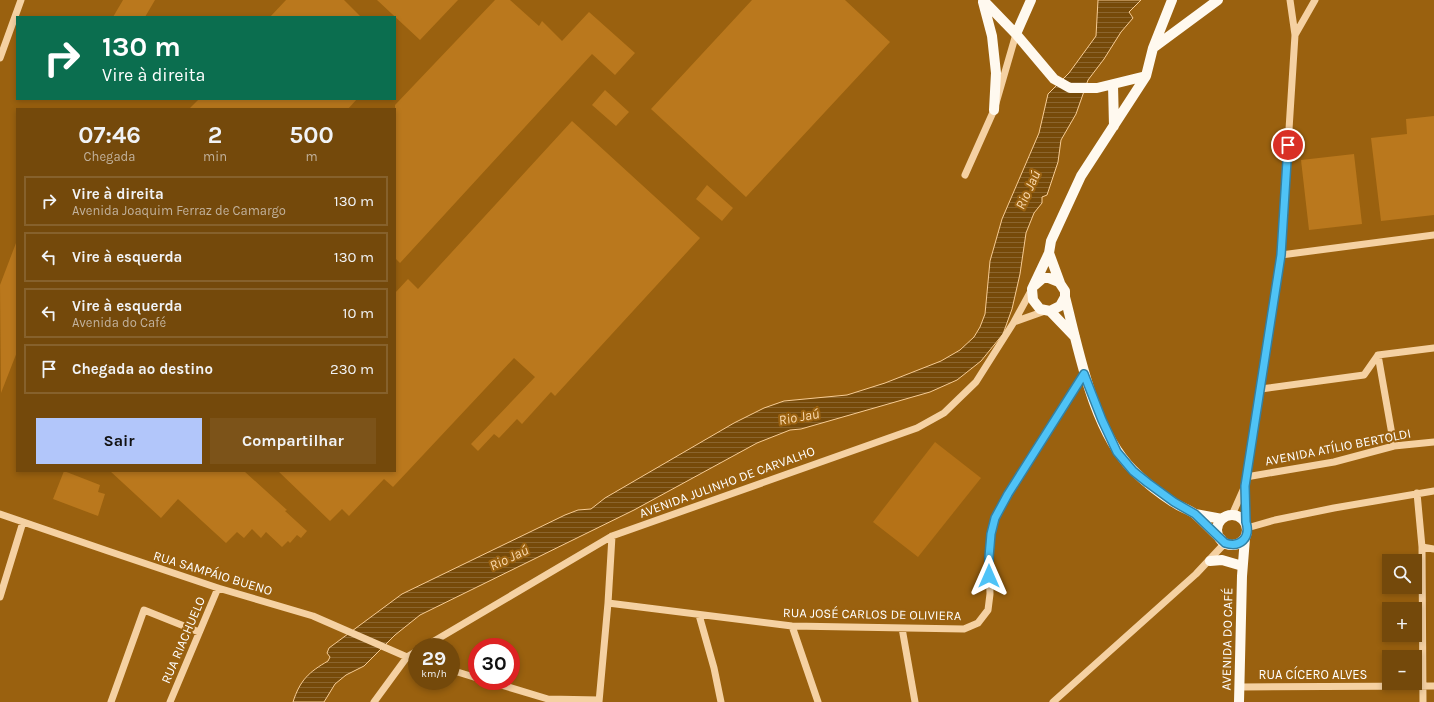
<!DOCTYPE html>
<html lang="pt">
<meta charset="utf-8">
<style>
body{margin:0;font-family:Karla,sans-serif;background:#7c5319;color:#f1f3f6;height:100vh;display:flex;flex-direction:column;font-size:15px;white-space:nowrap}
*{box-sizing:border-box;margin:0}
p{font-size:13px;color:#c2b29d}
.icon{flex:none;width:22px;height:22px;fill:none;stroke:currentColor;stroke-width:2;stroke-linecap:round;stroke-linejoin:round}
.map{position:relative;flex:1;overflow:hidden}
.panel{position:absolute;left:16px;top:108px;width:380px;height:364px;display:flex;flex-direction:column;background:#74490b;border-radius:0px;box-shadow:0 2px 6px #0003}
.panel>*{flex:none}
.top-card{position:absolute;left:16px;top:16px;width:380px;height:84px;border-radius:0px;box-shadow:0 2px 6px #0003;background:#0b6e4f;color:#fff;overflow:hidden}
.buttons{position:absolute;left:1382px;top:554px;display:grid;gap:8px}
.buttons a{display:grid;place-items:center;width:40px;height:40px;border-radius:0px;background:#74490b;box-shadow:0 2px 6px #0003;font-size:20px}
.speed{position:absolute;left:408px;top:638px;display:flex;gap:8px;font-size:20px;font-weight:700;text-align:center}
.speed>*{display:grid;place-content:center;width:52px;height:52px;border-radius:50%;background:#74490b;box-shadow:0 2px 6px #0003;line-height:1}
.speed small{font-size:10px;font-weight:400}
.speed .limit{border:6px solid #d22;background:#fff;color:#111}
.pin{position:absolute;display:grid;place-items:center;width:34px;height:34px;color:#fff;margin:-17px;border:2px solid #fff;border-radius:50%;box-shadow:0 1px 4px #0007}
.me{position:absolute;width:44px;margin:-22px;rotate:0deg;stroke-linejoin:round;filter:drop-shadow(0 0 3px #0008)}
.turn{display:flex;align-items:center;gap:14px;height:84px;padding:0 20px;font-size:18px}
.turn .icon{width:52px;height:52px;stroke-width:2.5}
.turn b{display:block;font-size:28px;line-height:34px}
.eta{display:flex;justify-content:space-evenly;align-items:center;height:68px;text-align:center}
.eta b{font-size:24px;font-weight:700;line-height:28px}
.primary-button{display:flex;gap:8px;margin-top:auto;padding:8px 20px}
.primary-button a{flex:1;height:46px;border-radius:0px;background:#b2c6fa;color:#111;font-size:16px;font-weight:700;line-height:46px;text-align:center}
.primary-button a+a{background:#7c5319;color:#f1f3f6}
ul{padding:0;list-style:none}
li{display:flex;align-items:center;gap:12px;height:50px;margin:0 8px 6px;padding:0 12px;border:2px solid #86612c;border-radius:0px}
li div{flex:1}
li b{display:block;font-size:15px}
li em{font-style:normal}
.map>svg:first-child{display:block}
.pitch{fill:#b57217}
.water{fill:url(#water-rules);stroke:#f8cc93}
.building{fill:#ba781d}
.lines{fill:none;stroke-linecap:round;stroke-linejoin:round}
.minor{stroke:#f5d1a2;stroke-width:7}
.major{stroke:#fff9ef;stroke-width:10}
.route-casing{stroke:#337fa1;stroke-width:10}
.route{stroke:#4fc3f7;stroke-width:7}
.labels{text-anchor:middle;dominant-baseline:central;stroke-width:4;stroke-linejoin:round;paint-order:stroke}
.street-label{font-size:13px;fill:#fff;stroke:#9a610f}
.water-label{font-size:14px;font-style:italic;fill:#fbdaae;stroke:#9a610f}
</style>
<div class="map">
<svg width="1434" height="702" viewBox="0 0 1434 702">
<defs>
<pattern id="water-rules" width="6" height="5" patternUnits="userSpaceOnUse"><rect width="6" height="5" fill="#764a09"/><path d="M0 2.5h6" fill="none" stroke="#8b652e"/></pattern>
</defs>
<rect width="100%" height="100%" fill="#9a610f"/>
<!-- pitch -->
<path class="pitch" d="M 935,442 L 981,478 L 918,557 L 873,522 Z"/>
<!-- water -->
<path class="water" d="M 1098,0 L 1141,0 L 1129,12 L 1133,18 L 1121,32 L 1104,59 L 1088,80 L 1076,114 L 1061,140 L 1058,162 L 1047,195 L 1042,197 L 1042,203 L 1034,213 L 1026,233 L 1020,274 L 1012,309 L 1003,334 L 981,361 L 957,380 L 930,392 L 801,429 L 790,430 L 757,443 L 634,510 L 420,615 L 395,635 L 364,666 L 346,675 L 335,684 L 324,702 L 293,702 C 300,680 309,672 328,661 L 330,657 L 327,653 L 329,648 L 402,594 L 565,515 L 578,510 L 591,509 L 605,498 L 734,423 L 764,408 L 784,401 L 847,395 L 885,383 L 941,361 L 960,350 L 974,337 L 980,327 L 985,314 L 990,261 L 1002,219 L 1039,133 L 1048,94 L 1069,73 L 1096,36 Z"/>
<!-- building -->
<path class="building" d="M 123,0 L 155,0 L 145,17 L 113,17 Z
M 286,0 L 344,0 L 361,17 L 270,17 Z
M 377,0 L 458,0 L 420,40 Z
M 495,0 L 510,0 L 539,26 L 542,21 L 562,41 L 589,12 L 635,53 L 615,75 L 592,54 L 400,263 L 395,258 L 395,105 Z
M 752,0 L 845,0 L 890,42 L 746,197 L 651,109 Z
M 605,90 L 629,112 L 616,126 L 592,105 Z
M 199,99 L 357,99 L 348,109 L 189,109 Z
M 1434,116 L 1434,215 L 1381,221 L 1371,138 L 1407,134 L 1406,119 Z
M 572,121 L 700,238 L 555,396 L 551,392 L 522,424 L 517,419 L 499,438 L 494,434 L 478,451 L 471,444 L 535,377 L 514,358 L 393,487 L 384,479 L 349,516 L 342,509 L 330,521 L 278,471 L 395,471 L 395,293 L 408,279 L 418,289 Z
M 1354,154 L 1362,224 L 1309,230 L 1301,160 Z
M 707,185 L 733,208 L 722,221 L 696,199 Z
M 16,243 L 17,352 L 1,393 L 0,285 Z
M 64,471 L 100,485 L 98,492 L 105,494 L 98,516 L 53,499 Z
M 110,471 L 244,471 L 287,510 L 285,511 L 307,531 L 301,538 L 297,535 L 290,543 L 288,541 L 282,547 L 266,532 L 261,538 L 252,529 L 244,538 L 237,532 L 226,543 L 178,499 L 161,518 Z"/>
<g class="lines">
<!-- minor -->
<path class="minor" d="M 1295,35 L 1315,0
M 0,58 L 21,0
M 965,175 L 994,110 L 1016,34
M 1281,255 L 1434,235
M 1014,322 L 1045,311
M 1378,355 L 1394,446
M 1261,389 L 1364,375 L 1378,355 L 1434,348
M 1246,477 L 1334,462 L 1394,446 L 1434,442
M 1417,493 L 1422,547 L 1423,702
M 0,514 L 108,551 L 218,588 L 313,616 L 407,657 L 417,660
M 1232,515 L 1244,488
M 1246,522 L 1245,486 L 1281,255 L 1295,35 L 1290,0
M 1247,528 L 1275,520 L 1334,508 L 1434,491
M 1422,547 L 1434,549
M 0,597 L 23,522
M 608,603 L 792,626 L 964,629 L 978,623 L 988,610 L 990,594 L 989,557 L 991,534 L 995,518 L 1008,494 L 1084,374
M 699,615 L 714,668 L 721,702
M 792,626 L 818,702
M 902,628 L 915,702
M 424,647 L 612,536 L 917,428 L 944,413 L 976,382 L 1014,322 L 1032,289
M 451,670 L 477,678
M 488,681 L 548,699 L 599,700
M 1240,687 L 1434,686
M 111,702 L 144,610 L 199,632
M 170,702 L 218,588
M 374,702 L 407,657 L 417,651
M 599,702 L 608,603 L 612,536
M 1053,702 L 1196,574 L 1225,543"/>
<!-- major -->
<path class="major" d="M 983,0 L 1016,34 L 1054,79 L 1070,88 L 1097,88 L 1146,76 L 1153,48 L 1172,0
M 983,2 L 992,36 L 996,73 L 994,110
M 1016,34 L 1031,0
M 1153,48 L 1218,0
M 1113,85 L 1114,126
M 1049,253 L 1060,283
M 1035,285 L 1043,278 L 1049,278 L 1059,282 L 1065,291 L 1065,297 L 1060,306 L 1050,311 L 1040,309 L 1033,300 L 1032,289 L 1049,253 L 1051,241 L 1081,176 L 1146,76
M 1065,297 C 1079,351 1093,430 1133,470 C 1145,482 1159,493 1173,502 C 1180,507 1188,509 1195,514 C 1204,522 1212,531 1221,539
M 1050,311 L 1075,337
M 1195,514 L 1222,519
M1217 530a15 15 0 1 1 30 0a15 15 0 1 1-30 0Z
M 1210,561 L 1222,560 L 1239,565
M 1239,702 L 1242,576 L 1245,538"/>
</g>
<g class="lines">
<!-- route casing -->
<g class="route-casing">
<path id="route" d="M 989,576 L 989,557 L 991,534 L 995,518 L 1008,494 L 1084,374 L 1102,420 L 1117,452 L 1133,471 L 1148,483 L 1174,502 L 1195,514 L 1225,543 C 1240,548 1251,538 1246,522 L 1245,486 L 1281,255 L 1288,145"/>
</g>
<!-- route -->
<use href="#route" class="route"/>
</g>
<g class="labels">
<!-- street labels -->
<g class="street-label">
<text transform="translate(1338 447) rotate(-11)">AVENIDA ATÍLIO BERTOLDI</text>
<text transform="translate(727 482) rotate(-20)">AVENIDA JULINHO DE CARVALHO</text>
<text transform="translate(213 573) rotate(17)">RUA SAMPÁIO BUENO</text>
<text transform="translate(872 614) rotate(1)">RUA JOSÉ CARLOS DE OLIVIERA</text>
<text transform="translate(1227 639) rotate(-89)">AVENIDA DO CAFÉ</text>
<text transform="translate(183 640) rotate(-67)">RUA RIACHUELO</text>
<text x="1313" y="674">RUA CÍCERO ALVES</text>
</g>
<!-- water labels -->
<g class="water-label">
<text transform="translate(1028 190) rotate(-65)">Rio Jaú</text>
<text transform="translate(799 417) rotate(-10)">Rio Jaú</text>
<text transform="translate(509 558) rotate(-25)">Rio Jaú</text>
</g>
</g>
</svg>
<div class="buttons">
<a><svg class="icon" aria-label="search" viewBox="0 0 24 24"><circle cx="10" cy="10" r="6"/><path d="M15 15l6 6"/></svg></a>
<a>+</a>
<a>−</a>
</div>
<div class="speed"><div>29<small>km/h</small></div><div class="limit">30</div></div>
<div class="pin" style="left:1288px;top:145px;background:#d93025"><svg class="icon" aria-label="arrive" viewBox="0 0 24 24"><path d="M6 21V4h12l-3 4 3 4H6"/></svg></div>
<svg class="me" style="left:989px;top:576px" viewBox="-20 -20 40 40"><path d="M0-17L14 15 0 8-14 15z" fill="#4fc3f7" stroke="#fff" stroke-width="4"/></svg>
<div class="top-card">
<div class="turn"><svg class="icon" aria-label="right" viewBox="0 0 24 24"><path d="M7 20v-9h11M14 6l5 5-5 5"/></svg><div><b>130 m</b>Vire à direita</div></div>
</div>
<section class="panel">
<div class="eta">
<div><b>07:46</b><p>Chegada</p></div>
<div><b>2</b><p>min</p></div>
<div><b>500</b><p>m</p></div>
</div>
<ul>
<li><svg class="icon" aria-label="right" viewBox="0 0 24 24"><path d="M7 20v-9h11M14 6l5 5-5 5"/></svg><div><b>Vire à direita</b><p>Avenida Joaquim Ferraz de Camargo</p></div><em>130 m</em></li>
<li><svg class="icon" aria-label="left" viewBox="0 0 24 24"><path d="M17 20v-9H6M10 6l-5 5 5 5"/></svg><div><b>Vire à esquerda</b></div><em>130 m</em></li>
<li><svg class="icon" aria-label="left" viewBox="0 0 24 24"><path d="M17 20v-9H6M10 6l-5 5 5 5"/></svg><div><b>Vire à esquerda</b><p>Avenida do Café</p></div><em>10 m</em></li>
<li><svg class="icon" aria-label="arrive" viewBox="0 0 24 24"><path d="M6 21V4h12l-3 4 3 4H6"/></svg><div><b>Chegada ao destino</b></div><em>230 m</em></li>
</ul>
<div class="primary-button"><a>Sair</a><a>Compartilhar</a></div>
</section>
</div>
